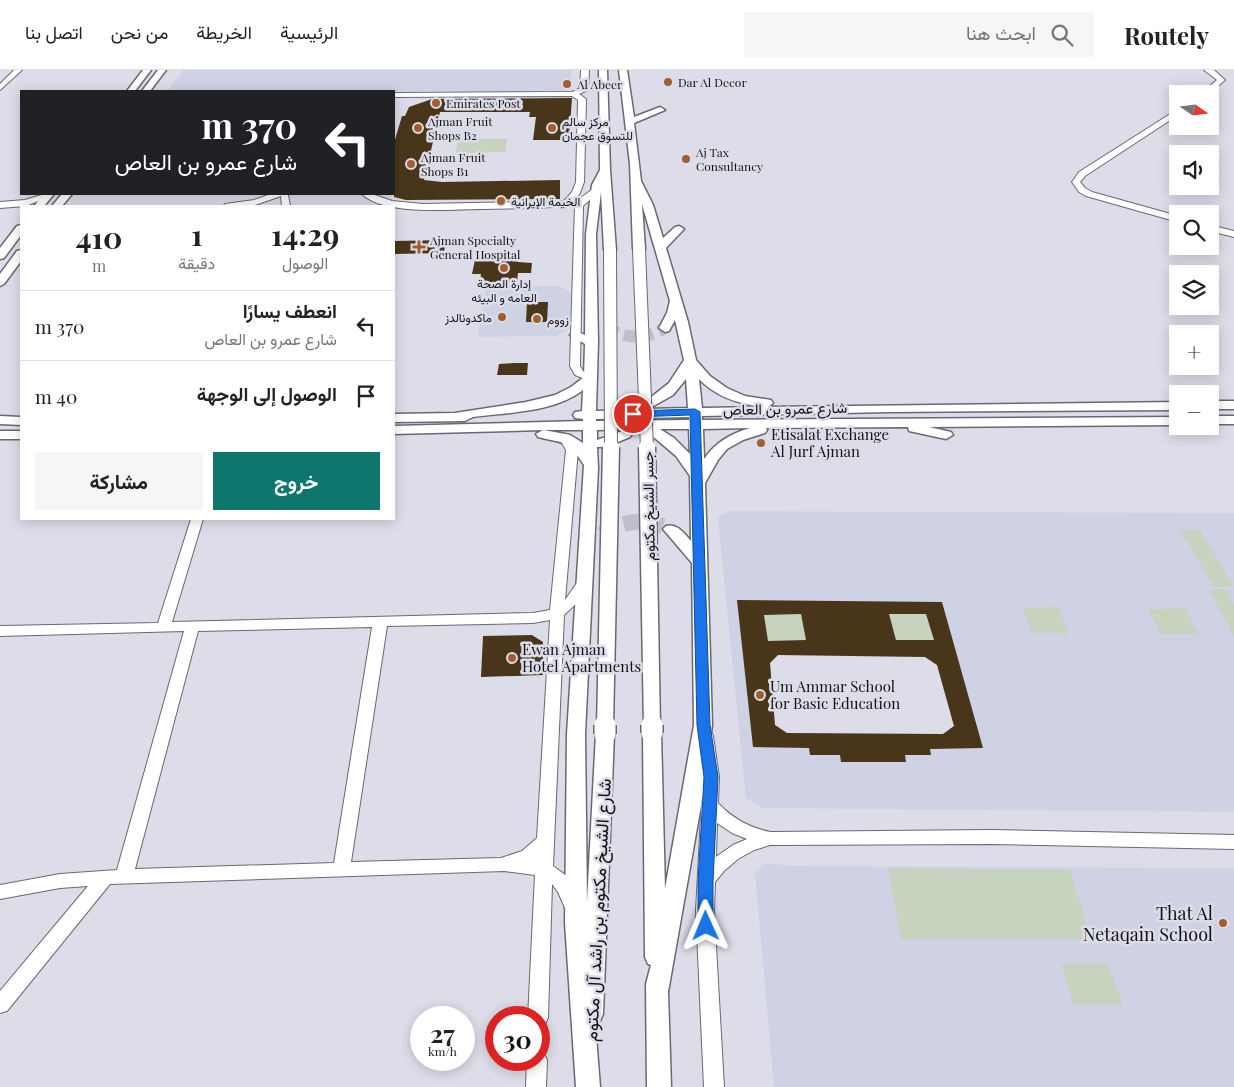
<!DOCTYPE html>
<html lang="ar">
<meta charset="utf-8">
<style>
body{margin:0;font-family:"Playfair Display",Vazirmatn,serif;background:#f6f6f6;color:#222;direction:rtl;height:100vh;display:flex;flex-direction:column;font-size:19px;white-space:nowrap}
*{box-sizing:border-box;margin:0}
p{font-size:16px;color:#767676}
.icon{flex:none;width:28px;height:28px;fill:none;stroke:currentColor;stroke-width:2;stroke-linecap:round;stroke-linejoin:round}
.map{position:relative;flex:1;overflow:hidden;direction:ltr}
.panel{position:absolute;left:20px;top:135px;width:375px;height:315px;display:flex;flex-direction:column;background:#fff;border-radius:0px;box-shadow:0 2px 12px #0003;direction:rtl}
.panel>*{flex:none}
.banner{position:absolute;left:20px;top:20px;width:375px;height:105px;border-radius:0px;box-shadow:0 2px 12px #0003;direction:rtl;background:#202124;color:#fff;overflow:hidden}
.needle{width:32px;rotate:104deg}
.buttons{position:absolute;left:1169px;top:15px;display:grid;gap:10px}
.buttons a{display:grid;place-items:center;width:50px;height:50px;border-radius:0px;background:#fff;box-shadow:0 2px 12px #0003;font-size:25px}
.speed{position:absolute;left:410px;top:936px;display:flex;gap:10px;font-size:25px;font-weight:700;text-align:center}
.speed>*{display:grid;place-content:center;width:65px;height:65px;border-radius:50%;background:#fff;box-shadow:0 2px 12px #0003;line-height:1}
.speed small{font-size:12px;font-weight:400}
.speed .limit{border:8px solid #d22;background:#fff;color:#111}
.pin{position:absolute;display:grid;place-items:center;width:42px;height:42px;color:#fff;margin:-21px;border:2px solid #fff;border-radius:50%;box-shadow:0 1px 5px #0007}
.me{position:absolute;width:55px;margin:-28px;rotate:359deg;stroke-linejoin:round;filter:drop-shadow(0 0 4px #0008)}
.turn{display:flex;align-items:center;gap:18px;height:105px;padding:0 15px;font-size:22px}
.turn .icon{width:65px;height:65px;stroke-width:2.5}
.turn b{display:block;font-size:35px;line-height:42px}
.eta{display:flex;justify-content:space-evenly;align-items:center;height:85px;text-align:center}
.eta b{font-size:30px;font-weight:700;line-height:35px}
.primary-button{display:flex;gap:10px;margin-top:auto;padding:10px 15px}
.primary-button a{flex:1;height:58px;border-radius:0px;background:#0f766e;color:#fff;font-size:20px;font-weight:700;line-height:58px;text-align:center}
.primary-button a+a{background:#f6f6f6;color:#222}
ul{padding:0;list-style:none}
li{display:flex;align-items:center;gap:15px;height:70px;padding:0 15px;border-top:1px solid #e0e0e0}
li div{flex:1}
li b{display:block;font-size:19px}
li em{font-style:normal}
header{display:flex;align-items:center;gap:30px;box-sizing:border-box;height:70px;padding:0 25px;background:#fff;border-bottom:1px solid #e0e0e0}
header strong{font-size:24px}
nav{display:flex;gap:28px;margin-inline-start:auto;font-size:18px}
.search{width:350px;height:45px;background:#f6f6f6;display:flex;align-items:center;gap:12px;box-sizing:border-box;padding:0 18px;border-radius:0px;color:#767676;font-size:19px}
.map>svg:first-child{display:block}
.built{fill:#cfd2e4;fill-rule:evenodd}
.green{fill:#c5d3bf}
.building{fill:#49361a;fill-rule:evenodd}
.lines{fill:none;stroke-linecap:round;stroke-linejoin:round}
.major-tunnel-far1{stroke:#bebfca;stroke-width:12;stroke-dasharray:12 6;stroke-linecap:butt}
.major-tunnel{stroke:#bebfca;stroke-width:16;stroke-dasharray:16 8;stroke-linecap:butt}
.minor-casing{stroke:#676973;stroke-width:2}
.major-casing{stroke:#676973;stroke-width:3}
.minor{fill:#fff;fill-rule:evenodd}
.major{fill:#fff;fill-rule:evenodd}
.major-bridge-far2-casing{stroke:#676973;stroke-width:14;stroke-linecap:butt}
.major-bridge-far1-casing{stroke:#676973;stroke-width:19;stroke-linecap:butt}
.major-bridge-casing{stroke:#676973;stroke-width:24;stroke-linecap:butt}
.major-bridge-far2{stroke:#fff;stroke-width:12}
.major-bridge-far1{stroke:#fff;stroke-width:16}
.major-bridge{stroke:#fff;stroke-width:21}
.route{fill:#1a73e8;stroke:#114b97}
.poi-dot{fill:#a35e30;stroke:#dcdde9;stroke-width:2}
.labels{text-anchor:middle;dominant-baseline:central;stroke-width:5;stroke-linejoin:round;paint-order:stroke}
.far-poi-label{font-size:12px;fill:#131317;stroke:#dcdde9;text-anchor:start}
.street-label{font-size:15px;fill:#131317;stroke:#dcdde9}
.poi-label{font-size:15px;fill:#131317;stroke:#dcdde9;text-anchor:start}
.near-street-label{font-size:18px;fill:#131317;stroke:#dcdde9}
.near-poi-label{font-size:18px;fill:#131317;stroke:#dcdde9;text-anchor:end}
</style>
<header>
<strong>Routely</strong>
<div class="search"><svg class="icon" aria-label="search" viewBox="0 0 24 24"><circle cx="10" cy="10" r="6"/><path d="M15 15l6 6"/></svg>ابحث هنا</div>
<nav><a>الرئيسية</a><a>الخريطة</a><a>من نحن</a><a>اتصل بنا</a></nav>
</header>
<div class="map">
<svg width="1234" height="1017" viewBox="0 0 1234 1017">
<rect width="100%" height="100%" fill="#dcdde9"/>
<!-- built -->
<path class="built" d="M 183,0 L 571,0 L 572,21 L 168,21 Z
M 486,216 L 560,216 L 571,223 L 570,257 L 557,266 L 478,267 Z
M 729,441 L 1234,443 L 1234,742 L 762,738 L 746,728 L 718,448 ZM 779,585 L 925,587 L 937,595 L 954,656 L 943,664 L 787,663 L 775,655 L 770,593 Z
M 766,793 L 793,796 L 1234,798 L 1234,1017 L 774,1017 L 755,803 Z"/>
<!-- green -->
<path class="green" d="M 458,69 L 507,69 L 505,82 L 456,83 Z
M 1180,460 L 1200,460 L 1234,517 L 1214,517 Z
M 1209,520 L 1226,520 L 1234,535 L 1234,566 Z
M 1058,537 L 1069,563 L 1032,563 L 1022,538 Z
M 1185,538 L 1199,564 L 1161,564 L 1148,539 Z
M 801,544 L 806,570 L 768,571 L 764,545 Z
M 889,544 L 926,544 L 934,570 L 896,570 Z
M 888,798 L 1070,800 L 1091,869 L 901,869 Z
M 1061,894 L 1108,894 L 1123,935 L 1074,935 Z"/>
<!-- building -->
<path class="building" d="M 572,28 L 569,70 L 533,70 L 536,47 L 529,47 L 530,42 L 440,42 L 424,110 L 442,112 L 560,110 L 560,129 L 406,130 L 394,127 L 394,73 L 402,46 L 405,46 L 409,37 L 432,29 Z
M 446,170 L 444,183 L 394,184 L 394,171 Z
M 476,185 L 519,185 L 518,192 L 532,193 L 531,203 L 518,203 L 517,212 L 480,212 L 481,204 L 472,204 Z
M 527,232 L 548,232 L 547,252 L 526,252 Z
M 514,293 L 528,293 L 527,305 L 497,305 L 499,294 Z
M 737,530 L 942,532 L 983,678 L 930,679 L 931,685 L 905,685 L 906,692 L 841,692 L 840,685 L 810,685 L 809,678 L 753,677 ZM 801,544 L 806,570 L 768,571 L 764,545 ZM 889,544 L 926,544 L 934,570 L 896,570 ZM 778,585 L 925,587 L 937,595 L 954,656 L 943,664 L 787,663 L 775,655 L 770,593 Z
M 532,565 L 543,572 L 543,605 L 481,607 L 483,566 Z"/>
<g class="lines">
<!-- major-tunnel-far1 -->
<path class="major-tunnel-far1" d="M 607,258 C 626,269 646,270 665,258"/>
<!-- major-tunnel -->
<path class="major-tunnel" d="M 602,464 C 624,449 647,449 671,459"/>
<!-- minor casing -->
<g class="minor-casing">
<path id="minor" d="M 14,0 L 22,0 L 0,20 L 0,14 Z
M 581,0 L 589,0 L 588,20 L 579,24 L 586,29 L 584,112 L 580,123 L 574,130 L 579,129 L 593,119 L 600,121 L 583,136 L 580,296 L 583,301 L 596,308 L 590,311 L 575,305 L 570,296 L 575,135 C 544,139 513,138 482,139 C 451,139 385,146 362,124 L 372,124 L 392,131 L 423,134 L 564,131 L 572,122 L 576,112 L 578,30 L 572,26 L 394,27 L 394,23 L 572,22 L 580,19 Z
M 1204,0 L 1214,0 L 1225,10 L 1209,24 L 1200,24 L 1217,10 Z
M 1178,39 L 1178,45 L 1085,106 L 1080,112 L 1085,118 L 1092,122 L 1178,146 L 1178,152 L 1086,126 L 1079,122 L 1072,112 L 1079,102 Z
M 45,124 L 51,126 L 26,136 L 0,138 L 0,132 L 25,130 Z
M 271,124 L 288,125 L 290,136 L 282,136 L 281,126 L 255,135 L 224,136 L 225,134 L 254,130 Z
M 1210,155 L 1234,161 L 1234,167 L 1210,161 Z
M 565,364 L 569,365 L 578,380 L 565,530 L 579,510 L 589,510 L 591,513 L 579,531 L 564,545 L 553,796 L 568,807 L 580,833 L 577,838 L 571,840 L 565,838 L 558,822 L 552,814 L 548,948 L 545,954 L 539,956 L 539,948 L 528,948 L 535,805 L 504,801 L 110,814 L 7,941 L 0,943 L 0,921 L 88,816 L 60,818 L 0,829 L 0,815 L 60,804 L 117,800 L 184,561 L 0,566 L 0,556 L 158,553 L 191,449 L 203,449 L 172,552 L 533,543 L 550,540 L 566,380 L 559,368 ZM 550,550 L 537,768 L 522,781 L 501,788 L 351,792 L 387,556 L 533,553 ZM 372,557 L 334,793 L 135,799 L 198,561 Z
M 705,660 L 711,662 L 713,666 L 719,707 L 718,733 C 733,749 750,758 771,762 L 991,760 L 1234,765 L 1234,779 L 991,774 L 770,775 L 754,780 L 738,789 L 724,801 L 715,812 L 714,841 L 724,1017 L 704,1017 L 696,841 L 703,707 L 697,666 L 699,662 ZM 717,753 L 732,763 L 747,769 L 733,775 L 716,787 Z
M 539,982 L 544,984 L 547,990 L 546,1017 L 526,1017 L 527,990 L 539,990 Z"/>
</g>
<!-- major casing -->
<g class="major-casing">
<path id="major" d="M 143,0 L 151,0 L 135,21 L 127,21 Z
M 158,0 L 166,0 L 150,21 L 142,21 Z
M 599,0 L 607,0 L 610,100 L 616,180 L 610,183 L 604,180 L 601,122 L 596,164 L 598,272 L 596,341 L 628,340 L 650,328 L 669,313 L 684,290 L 675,250 L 669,261 L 665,262 L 659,258 L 667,243 L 670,231 L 642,134 L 645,179 L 639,182 L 633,179 L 630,94 L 619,0 L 627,0 L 634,47 L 660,37 L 665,40 L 634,53 L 641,111 L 653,135 L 663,168 L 675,157 L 679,156 L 684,159 L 666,178 L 688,252 L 696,290 L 710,306 L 727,318 L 745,326 L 771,330 L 773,333 L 768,337 L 1178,332 L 1178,340 L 889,342 L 702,346 L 702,350 L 1178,347 L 1178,355 L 929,357 L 951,362 L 953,365 L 946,369 L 909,361 L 908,357 L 766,358 L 767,360 L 765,363 L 743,370 L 727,379 L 718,390 L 705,413 L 712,655 L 703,724 L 668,922 L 671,1017 L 647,1017 L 646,914 L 651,895 L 648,894 L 645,887 L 643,663 L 645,658 L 652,656 L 659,658 L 661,663 L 665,819 L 694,655 L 692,493 L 663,459 L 666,456 C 677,453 684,463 691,471 L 690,406 L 676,386 L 656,369 L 640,359 L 597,360 L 597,370 L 625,360 L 632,364 L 630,367 L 606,377 L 597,377 L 598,398 L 585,664 L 587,832 L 596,664 L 598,659 L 605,657 L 612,659 L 614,664 L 603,944 L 600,951 L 595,953 L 600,1017 L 576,1017 L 565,853 L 567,664 L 584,395 C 567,369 566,374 538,367 L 536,364 L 543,360 L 394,364 L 394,356 L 583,351 L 583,349 L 575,348 L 573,345 L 575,342 L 582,341 L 583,320 C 553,343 509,342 473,347 L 465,351 L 394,352 L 394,344 L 455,343 L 526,332 L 555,325 L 571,317 L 584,307 L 585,274 L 570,265 L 576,261 L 585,265 L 586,164 L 592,115 L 600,100 ZM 686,309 L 688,338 L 648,339 L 673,325 ZM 699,309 C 716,327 739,334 763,337 L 702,338 ZM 689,347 L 689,350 L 596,351 L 596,349 ZM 750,358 C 730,364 716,372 704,389 L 703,359 ZM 660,359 L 689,359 L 690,384 L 674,368 ZM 544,360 L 583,360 L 583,373 L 570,365 Z
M 44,124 L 54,124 L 44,136 L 34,136 Z
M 62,124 L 72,124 L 62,136 L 52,136 Z
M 21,155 L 21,165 L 4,188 L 0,189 L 0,178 L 17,156 Z
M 21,180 L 21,191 L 4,214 L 0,216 L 0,204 L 17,181 Z
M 1210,331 L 1234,331 L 1234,339 L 1210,339 Z
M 0,346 L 21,347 L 21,355 L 0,354 Z
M 1210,346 L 1234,346 L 1234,354 L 1210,354 Z
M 0,361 L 21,361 L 21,369 L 0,369 Z"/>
</g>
<!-- minor -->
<use href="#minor" class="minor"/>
<!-- major -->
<use href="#major" class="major"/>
<!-- major-bridge-far2 casing -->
<g class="major-bridge-far2-casing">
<path id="major-bridge-far2" d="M 639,179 L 647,379
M 610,180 L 611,379"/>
</g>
<!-- major-bridge-far1 casing -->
<g class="major-bridge-far1-casing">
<path id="major-bridge-far1" d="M 647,377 L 652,657
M 605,657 L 611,377"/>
</g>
<!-- major-bridge casing -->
<g class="major-bridge-casing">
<path id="major-bridge" d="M 652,655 L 652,663
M 605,664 L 605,655"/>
</g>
<!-- major-bridge-far2 -->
<use href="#major-bridge-far2" class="major-bridge-far2"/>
<!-- major-bridge-far1 -->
<use href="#major-bridge-far1" class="major-bridge-far1"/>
<!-- major-bridge -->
<use href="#major-bridge" class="major-bridge"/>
</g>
<!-- route -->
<path class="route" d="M 695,339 L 700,342 L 710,655 L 718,707 L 713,812 L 713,856 L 711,860 L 706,862 L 700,860 L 698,856 L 698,812 L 704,707 L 697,655 L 690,345 L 633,347 L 628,344 L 633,341 Z"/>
<!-- markers -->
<g class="poi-dot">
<circle cx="668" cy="12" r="5"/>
<circle cx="567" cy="14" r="5"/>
<circle cx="436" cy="33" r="5"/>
<circle cx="418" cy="58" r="5"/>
<circle cx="552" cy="58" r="5"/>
<circle cx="686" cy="89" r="5"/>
<circle cx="411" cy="94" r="5"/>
<circle cx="501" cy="131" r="5"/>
<path d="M416.5 169.5h5v5h5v5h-5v5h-5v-5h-5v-5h5z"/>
<circle cx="504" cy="198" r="5"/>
<circle cx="502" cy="247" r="5"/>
<circle cx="537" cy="249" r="5"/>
<circle cx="761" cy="373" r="5"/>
<circle cx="512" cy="588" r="5"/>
<circle cx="760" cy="625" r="5"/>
<circle cx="1223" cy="853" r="5"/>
</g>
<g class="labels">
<!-- far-poi labels -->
<g class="far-poi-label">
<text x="678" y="12">Dar Al Decor</text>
<text x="577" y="14">Al Abeer</text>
<text x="446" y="33">Emirates Post</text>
<text x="428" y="51">Ajman Fruit<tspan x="428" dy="14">Shops B2</tspan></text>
<text x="562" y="51">مركز سالم<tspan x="562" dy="14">للتسوق عجمان</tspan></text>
<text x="696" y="82">Aj Tax<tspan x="696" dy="14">Consultancy</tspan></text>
<text x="421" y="87">Ajman Fruit<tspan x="421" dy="14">Shops B1</tspan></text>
<text x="511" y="131">الخيمة الإيرانية</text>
<text x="430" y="170">Ajman Specialty<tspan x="430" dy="14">General Hospital</tspan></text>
<text x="504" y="213" text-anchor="middle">إدارة الصحة<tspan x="504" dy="14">العامه و البيئه</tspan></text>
<text x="492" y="247" text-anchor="end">ماكدونالدز</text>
<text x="547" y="249">زووم</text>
</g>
<!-- street labels -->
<g class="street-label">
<text transform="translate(785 338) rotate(-1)">شارع عمرو بن العاص</text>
<text transform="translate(648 436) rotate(-91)">جسر الشيخ مكتوم</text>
</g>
<!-- poi labels -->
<g class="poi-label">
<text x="771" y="364">Etisalat Exchange<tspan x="771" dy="17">Al Jurf Ajman</tspan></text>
<text x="522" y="579">Ewan Ajman<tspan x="522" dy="17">Hotel Apartments</tspan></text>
<text x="770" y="616">Um Ammar School<tspan x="770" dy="17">for Basic Education</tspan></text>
</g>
<!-- near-street labels -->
<g class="near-street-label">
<text transform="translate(597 840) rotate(-87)">شارع الشيخ مكتوم بن راشد آل مكتوم</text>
</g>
<!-- near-poi labels -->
<g class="near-poi-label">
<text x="1213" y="843">That Al<tspan x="1213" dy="21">Netaqain School</tspan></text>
</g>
</g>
</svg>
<div class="buttons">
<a><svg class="needle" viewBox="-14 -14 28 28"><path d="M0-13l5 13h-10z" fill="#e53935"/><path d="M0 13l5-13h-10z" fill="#767676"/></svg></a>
<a><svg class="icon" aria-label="sound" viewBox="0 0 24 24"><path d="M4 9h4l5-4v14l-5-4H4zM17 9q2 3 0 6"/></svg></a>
<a><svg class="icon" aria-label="search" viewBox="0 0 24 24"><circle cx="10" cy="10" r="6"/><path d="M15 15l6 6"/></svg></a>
<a><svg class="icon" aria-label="layers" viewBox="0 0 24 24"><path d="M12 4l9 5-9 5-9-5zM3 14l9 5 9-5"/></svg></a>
<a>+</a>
<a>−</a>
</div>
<div class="speed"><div>27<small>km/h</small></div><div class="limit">30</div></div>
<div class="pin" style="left:633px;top:344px;background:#d93025"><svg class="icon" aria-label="arrive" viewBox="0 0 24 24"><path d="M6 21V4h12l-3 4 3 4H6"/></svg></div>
<svg class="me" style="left:706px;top:856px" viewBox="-20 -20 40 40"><path d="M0-17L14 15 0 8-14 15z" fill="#1a73e8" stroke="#fff" stroke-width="4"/></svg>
<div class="banner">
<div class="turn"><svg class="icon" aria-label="left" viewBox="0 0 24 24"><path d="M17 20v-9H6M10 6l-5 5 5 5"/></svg><div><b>370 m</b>شارع عمرو بن العاص</div></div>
</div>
<section class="panel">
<div class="eta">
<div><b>14:29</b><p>الوصول</p></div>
<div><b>1</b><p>دقيقة</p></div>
<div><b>410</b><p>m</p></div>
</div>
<ul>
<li><svg class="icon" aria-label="left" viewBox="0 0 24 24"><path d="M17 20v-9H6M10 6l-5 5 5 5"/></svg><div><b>انعطف يسارًا</b><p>شارع عمرو بن العاص</p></div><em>370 m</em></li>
<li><svg class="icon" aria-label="arrive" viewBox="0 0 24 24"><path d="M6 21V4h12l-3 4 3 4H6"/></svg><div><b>الوصول إلى الوجهة</b></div><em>40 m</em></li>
</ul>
<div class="primary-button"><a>خروج</a><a>مشاركة</a></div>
</section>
</div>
